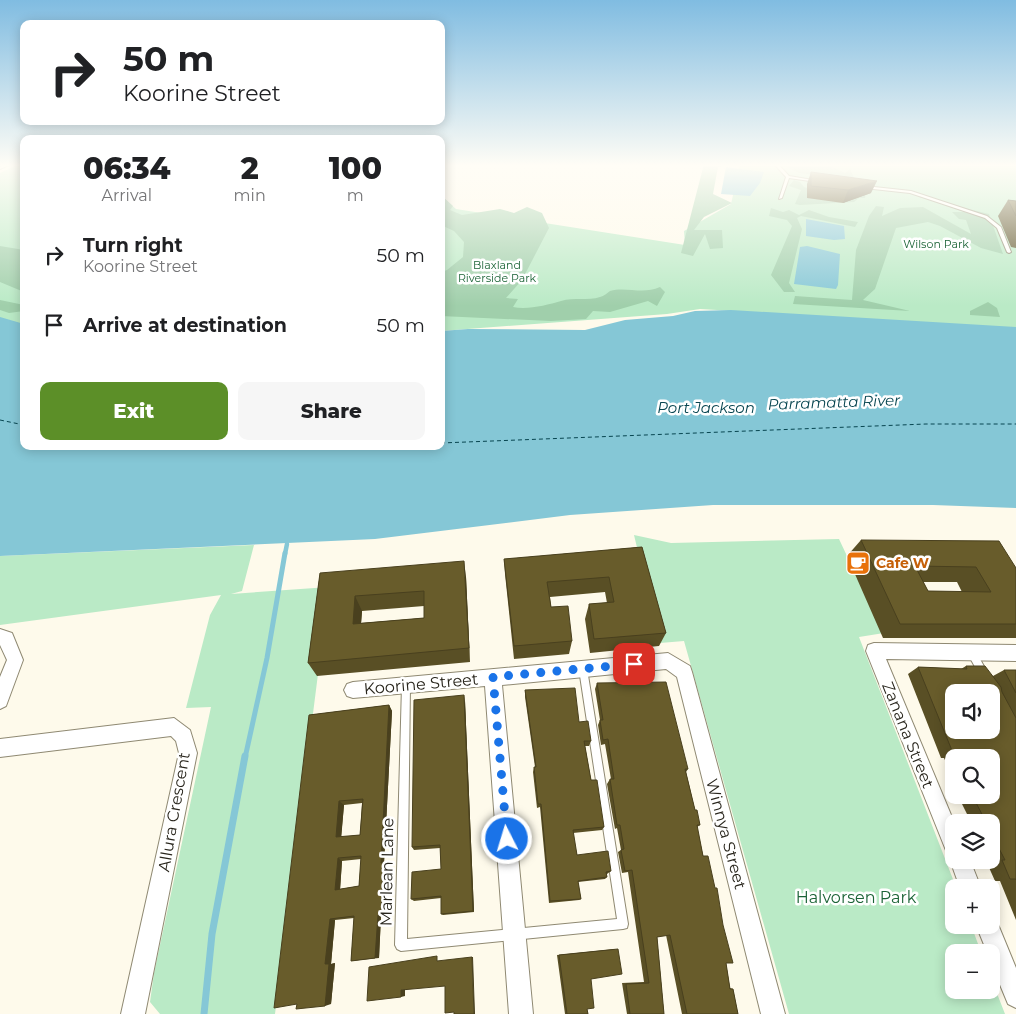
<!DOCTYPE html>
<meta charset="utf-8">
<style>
body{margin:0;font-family:Montserrat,sans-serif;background:#f6f6f6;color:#202124;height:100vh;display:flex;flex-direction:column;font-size:19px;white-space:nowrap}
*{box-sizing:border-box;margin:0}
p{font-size:16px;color:#757577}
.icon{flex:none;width:28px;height:28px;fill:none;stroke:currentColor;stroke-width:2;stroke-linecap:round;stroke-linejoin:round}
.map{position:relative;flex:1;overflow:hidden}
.side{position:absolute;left:20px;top:135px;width:425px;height:315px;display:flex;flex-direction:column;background:#fff;border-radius:10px;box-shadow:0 2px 12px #0003}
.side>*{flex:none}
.guide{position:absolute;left:20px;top:20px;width:425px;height:105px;border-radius:10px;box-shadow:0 2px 12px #0003;background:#fff;color:#202124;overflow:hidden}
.controls{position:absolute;left:945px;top:684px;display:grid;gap:10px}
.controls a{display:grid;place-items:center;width:55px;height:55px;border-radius:10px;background:#fff;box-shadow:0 2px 12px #0003;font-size:25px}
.pin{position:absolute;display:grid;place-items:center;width:42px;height:42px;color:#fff;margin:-21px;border-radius:10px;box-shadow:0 2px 8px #0006}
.me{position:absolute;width:55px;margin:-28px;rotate:355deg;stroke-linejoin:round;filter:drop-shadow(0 0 4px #0008)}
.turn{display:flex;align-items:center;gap:18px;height:105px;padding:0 20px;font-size:22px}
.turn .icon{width:65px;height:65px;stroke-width:2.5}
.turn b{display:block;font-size:35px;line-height:42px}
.eta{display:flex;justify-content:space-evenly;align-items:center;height:85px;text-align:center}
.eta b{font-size:30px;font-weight:800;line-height:35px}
.primary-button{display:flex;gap:10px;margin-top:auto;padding:10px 20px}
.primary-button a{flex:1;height:58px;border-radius:10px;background:#5c8f28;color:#fff;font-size:20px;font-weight:800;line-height:58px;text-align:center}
.primary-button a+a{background:#f6f6f6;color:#202124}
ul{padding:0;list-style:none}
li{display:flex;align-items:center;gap:15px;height:70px;padding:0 20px}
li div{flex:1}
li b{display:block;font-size:19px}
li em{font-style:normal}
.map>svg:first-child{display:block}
.green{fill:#baeac6}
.forest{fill:#a0cfab}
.water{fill:#85c7d6}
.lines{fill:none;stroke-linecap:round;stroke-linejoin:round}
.stream-far2{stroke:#85c7d6;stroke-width:4.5}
.stream-far1{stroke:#85c7d6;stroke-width:5}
.stream{stroke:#85c7d6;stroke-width:7}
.ferry{stroke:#074550;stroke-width:1;stroke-dasharray:4 3;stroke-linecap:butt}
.service-casing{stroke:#8f8972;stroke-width:2}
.minor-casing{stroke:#8f8972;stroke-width:2}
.service{fill:#fff;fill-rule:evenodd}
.minor{fill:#fff;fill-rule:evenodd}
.wall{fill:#594f25;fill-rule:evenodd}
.shaded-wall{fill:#49401e}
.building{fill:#685c2b;stroke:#49401e;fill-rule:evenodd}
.route{stroke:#1a73e8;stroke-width:9;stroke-dasharray:0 16.2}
.labels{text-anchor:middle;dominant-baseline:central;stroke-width:5;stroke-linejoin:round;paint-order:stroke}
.far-park-label{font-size:11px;fill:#1b6336;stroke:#fff}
.food-label{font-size:14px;font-weight:bold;fill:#c56008;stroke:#fff;text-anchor:start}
.water-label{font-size:15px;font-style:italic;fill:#074550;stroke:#fff}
.near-street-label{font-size:16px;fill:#28251c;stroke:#fff}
.near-park-label{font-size:16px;fill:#1b6336;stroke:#fff}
</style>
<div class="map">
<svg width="1016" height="1014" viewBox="0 0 1016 1014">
<rect width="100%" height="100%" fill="#fefaeb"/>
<!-- green -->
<path class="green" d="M 19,164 L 24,164 L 24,329 L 0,328 L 0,173 Z
M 740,164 L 1016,164 L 1016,328 L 700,309 L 667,314 L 441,331 L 441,196 L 456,209 L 685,245 L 684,231 L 731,204 Z
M 634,535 L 671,543 L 839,539 L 847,556 L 850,556 L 884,633 L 859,637 L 956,887 L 954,888 L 954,925 L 971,925 L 981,952 L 954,952 L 954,990 L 991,990 L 991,978 L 1005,1014 L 789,1014 L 684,641 L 660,643 Z
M 254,545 L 242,591 L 231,594 L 329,587 L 275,1014 L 160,1014 L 150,1002 L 154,973 L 211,707 L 186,708 L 210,615 L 221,595 L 0,625 L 0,556 Z"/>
<!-- forest -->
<path class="forest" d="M 704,164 L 729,164 L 718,167 L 713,194 L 732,203 L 704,217 L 694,230 L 722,230 L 723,248 L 710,249 L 705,234 L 693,256 L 681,253 Z
M 781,164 L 826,164 L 845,173 L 850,169 L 855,180 L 799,173 Z
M 794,180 L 800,182 L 804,187 L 814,190 L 867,189 L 865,198 L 859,198 L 854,202 L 800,205 L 795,204 L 801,190 L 789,186 Z
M 441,195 L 453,206 L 450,210 L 462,215 L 500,209 L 514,213 L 527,207 L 542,213 L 549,228 L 522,280 L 506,298 L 518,299 L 513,307 C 528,310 547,305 561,301 C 574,297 588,301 600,297 C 604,296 607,293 610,291 C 626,286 642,295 660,287 L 665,292 L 657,306 L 648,301 L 610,312 L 593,311 L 586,319 L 551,321 L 441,316 L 441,272 L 447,270 L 463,257 L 464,242 L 454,231 L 441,225 Z
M 876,206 L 884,207 L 882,216 L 900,208 L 923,207 L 971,234 L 966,220 L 959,219 L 952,212 L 963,212 L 961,207 L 989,214 L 1003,254 L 981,248 L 940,226 L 928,222 L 896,228 L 875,289 L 863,300 L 910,311 L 793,304 L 795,296 L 852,300 L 856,250 L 869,216 Z
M 771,208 L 783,212 L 789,210 L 799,215 L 809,210 L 829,217 L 858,222 L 855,227 L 801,216 L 797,218 L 802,229 L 789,283 L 795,292 L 784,292 L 771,275 L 792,226 L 787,220 L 769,216 Z
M 0,246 L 24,250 L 24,292 L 0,282 Z
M 0,300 L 24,305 L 24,311 L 9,313 L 0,310 Z
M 988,302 L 997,308 L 1000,317 L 970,315 L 970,311 Z"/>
<!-- water -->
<path class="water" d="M 726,167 L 764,172 L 760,183 L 750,196 L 721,194 Z
M 806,219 L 844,226 L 845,239 L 834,240 L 806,236 Z
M 807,246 L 840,254 L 838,285 L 836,289 L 794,284 L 800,247 Z
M 731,310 L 1016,327 L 1016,508 L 933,505 L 713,505 L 570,515 L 375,539 L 0,556 L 0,317 L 24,324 L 24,446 L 441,446 L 441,331 L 468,329 L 585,330 L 625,320 L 673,316 L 695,311 Z"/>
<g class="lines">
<!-- stream-far2 -->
<path class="stream-far2" d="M 285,554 L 287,544"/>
<!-- stream-far1 -->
<path class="stream-far1" d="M 245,758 L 267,658 L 285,553"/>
<!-- stream -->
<path class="stream" d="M 204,1014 L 212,934 L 245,756"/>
<!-- ferry -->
<path class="ferry" d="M 0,420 L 24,425
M 441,443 L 926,424 L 1016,424
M 195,446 L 255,448 L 341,446"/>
<!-- service casing -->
<g class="service-casing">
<path id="service" d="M 5,164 L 11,164 L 0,169 L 0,167 Z
M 774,164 L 778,164 L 789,176 L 819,181 L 817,182 L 789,178 L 782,198 L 779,199 L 786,177 Z
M 865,186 L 911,191 L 987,216 L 1001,227 L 1011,252 L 1009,253 L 1007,252 L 997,228 L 985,218 L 910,193 L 864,188 L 863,187 Z
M 972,649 L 975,650 L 986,670 L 987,673 L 986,676 L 983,677 L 980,676 L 969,656 L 968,653 L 969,650 Z
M 583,665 L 586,666 L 587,669 L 628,924 L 627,928 L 623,929 L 401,951 L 397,949 L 395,945 L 402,685 L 403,682 L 406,681 L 409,682 L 410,685 L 407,939 L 617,919 L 579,669 L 580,666 Z"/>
</g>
<!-- minor casing -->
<g class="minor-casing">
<path id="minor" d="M 0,629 L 12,633 L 23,660 L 6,706 L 0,709 L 0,677 L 7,660 L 0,645 Z
M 874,643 L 1016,645 L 1016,661 L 886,659 L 954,822 L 954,860 L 970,860 L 981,888 L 960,888 L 950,860 L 952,855 L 947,853 L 866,651 L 868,645 Z
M 668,653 L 690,666 L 692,672 L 785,1014 L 761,1014 L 677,677 L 666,669 L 502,685 L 533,1014 L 509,1014 L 485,686 L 353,698 L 347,696 L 344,690 L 347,684 L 353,682 Z
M 174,718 L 190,730 L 197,753 L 145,1014 L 121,1014 L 179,753 L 176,741 L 171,736 L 0,757 L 0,739 Z
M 991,916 L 995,917 L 1016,968 L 1016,1008 L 1008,1004 L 991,963 L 991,952 L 987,952 L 976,925 L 991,925 Z"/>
</g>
<!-- service -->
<use href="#service" class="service"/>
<!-- minor -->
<use href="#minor" class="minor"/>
</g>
<!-- wall -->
<path class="wall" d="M 811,172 L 871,193 L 843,203 L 807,198 L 807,184 Z
M 1008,200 L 1016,201 L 1016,248 L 1011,247 L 998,216 Z
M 861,540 L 1016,568 L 1016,638 L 883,638 L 847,556 ZM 923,582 L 957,582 L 962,592 L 928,591 Z
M 642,547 L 666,633 L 659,646 L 590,653 L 585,619 L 589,604 L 607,603 L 605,592 L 550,597 L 551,607 L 572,641 L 569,654 L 514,659 L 505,574 L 504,559 Z
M 320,573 L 466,577 L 470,662 L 317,676 L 308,663 ZM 424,606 L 424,618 L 361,623 L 362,611 Z
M 966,666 L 993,676 L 1004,670 L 1016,670 L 1016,920 L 1000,881 L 995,881 L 987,863 L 990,862 L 989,860 L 991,860 L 991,822 L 971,822 L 959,798 L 961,798 L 960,795 L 991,795 L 991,758 L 954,758 L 954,780 L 944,758 L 941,758 L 908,674 L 918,667 L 961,669 Z
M 597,683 L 688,769 L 686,772 L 695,810 L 700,825 L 697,827 L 726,963 L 730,988 L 733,989 L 738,1014 L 682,1014 L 666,935 L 657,937 L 664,1014 L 627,1014 L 622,983 L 644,982 L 628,872 L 622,873 L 618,852 L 621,850 L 617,828 L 615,829 L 607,784 L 610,779 L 611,779 L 605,744 L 601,745 L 598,725 L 600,720 L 595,689 Z
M 525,690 L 579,722 L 591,741 L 589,746 L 585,746 L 591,780 L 604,827 L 602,830 L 573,833 L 577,855 L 611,871 L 607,874 L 607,877 L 605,879 L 578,882 L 581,899 L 579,900 L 549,903 L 540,807 L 537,808 L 533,772 L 534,767 L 535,767 L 525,697 Z
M 465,701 L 474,912 L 443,915 L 441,914 L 441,898 L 414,901 L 411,899 L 441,869 L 440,848 L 414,850 L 412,847 Z
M 389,705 L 392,711 L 384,863 L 387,865 L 385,916 L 381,916 L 379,958 L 351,961 L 354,918 L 335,920 L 331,964 L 335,963 L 331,1004 L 297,1004 L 309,715 ZM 362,803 L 360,835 L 341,837 L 344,805 ZM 361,859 L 359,886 L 340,889 L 342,861 Z
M 615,949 L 591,979 L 587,1009 L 588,1014 L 565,1014 L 557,955 Z"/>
<!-- shaded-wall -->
<path class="shaded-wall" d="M 877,181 L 871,193 L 843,203 L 848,190 Z
M 464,561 L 466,577 L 470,662 L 469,648 Z
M 355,596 L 362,611 L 360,638 L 353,624 Z
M 464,695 L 465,701 L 474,912 L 473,911 Z
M 389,705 L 392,711 L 384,863 L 387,865 L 385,916 L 381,915 L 381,863 Z
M 339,801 L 344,805 L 341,840 L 336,837 Z
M 338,858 L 342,861 L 340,891 L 335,890 Z
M 378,915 L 381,916 L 379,958 L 375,958 Z
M 330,919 L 335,920 L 331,964 L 335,963 L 331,1004 L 325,1006 L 325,964 Z
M 472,957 L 473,957 L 475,1014 L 474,1014 Z
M 405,989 L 405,996 L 401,997 L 401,990 Z"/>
<!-- building -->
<path class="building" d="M 811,172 L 877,181 L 848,190 L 811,186 Z
M 1008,200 L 1016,201 L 1016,216 Z
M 861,540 L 999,541 L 1016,568 L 1016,624 L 900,624 ZM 915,566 L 976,567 L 991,592 L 928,591 Z
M 642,547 L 666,633 L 594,639 L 589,604 L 614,602 L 609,577 L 547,582 L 551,607 L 568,606 L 572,641 L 514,646 L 504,559 Z
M 464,561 L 469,648 L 308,663 L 320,573 ZM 424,591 L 424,618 L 353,624 L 355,596 Z
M 966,666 L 985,666 L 1001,687 L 1002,692 L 1016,718 L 1016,880 L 1016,879 L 1010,879 L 1002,860 L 1005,860 L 991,833 L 991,822 L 986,822 L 972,795 L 991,795 L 991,758 L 958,758 L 956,753 L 953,753 L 918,667 L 967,669 ZM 954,692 L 991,692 L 991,730 L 954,730 Z
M 1004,670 L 1016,670 L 1016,693 Z
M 666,682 L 688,769 L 685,769 L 695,810 L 697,810 L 700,825 L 697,825 L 703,856 L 708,856 L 715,888 L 717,888 L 723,925 L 733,963 L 726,963 L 730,989 L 733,989 L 738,1014 L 687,1014 L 670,935 L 657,937 L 664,1014 L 630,1014 L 626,984 L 649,983 L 632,870 L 625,871 L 621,850 L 624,849 L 620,825 L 617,825 L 610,779 L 614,779 L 608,739 L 603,740 L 600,720 L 603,720 L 597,683 Z
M 575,688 L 579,722 L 588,721 L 591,741 L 584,741 L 591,780 L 597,780 L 604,827 L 573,830 L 577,855 L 608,851 L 611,871 L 606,872 L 607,877 L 578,881 L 581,899 L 550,901 L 541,804 L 538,804 L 534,767 L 536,767 L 525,690 Z
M 464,695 L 473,911 L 441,914 L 441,896 L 411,899 L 412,872 L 441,869 L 440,845 L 412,847 L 414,700 Z
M 389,705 L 381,863 L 383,863 L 381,915 L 378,915 L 375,958 L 351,961 L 354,916 L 330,919 L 325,964 L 329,964 L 325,1006 L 296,1009 L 297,1004 L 274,1008 L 309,715 ZM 363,799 L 360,835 L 336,837 L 339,801 ZM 361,856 L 359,886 L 335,890 L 338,858 Z
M 618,949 L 622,974 L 591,979 L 594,1008 L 587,1009 L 588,1014 L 567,1014 L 559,955 Z
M 437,956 L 437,961 L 472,957 L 474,1014 L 454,1014 L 454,1012 L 445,1013 L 445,986 L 401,990 L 401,997 L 367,1001 L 369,967 Z"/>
<!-- sky -->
<linearGradient id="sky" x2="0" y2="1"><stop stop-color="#80bce1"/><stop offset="0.54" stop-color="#fffdf6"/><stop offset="1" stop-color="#fffdf6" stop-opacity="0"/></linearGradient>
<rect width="1016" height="306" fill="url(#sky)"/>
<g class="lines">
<!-- route -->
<path class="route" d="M 507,839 L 493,677 L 634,664"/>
</g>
<!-- icons -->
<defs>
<g id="cafe-square" transform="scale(1.25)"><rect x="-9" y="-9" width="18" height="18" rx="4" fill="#e8710a" stroke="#fff"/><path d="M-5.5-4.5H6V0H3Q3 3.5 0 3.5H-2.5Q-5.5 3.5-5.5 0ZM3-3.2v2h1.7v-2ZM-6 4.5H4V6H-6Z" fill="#fff"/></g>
</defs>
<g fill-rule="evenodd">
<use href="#cafe-square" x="858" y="563"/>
</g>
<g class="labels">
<!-- far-park labels -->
<g class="far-park-label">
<text x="936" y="244">Wilson Park</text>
<text x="497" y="265">Blaxland<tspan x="497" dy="13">Riverside Park</tspan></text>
</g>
<!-- food labels -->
<g class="food-label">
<text x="876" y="563">Cafe W</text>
</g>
<!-- water labels -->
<g class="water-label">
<text transform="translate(834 402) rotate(-2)">Parramatta River</text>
<text x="706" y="407">Port Jackson</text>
</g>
<!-- near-street labels -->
<g class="near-street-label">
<text transform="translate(421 684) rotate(-5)">Koorine Street</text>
<text transform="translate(908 735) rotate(68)">Zanana Street</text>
<text transform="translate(174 812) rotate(-80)">Allura Crescent</text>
<text transform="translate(726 834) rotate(75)">Winnya Street</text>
<text transform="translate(387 872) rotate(-89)">Marlean Lane</text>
</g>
<!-- near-park labels -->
<g class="near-park-label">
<text x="856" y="897">Halvorsen Park</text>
</g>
</g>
</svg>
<div class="controls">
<a><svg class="icon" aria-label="sound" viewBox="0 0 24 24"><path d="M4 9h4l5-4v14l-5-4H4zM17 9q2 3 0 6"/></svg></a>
<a><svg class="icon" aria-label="search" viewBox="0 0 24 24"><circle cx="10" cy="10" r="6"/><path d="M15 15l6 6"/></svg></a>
<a><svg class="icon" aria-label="layers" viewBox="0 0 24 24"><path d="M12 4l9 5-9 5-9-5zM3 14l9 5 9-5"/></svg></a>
<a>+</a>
<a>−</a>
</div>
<div class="pin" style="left:634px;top:664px;background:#d93025"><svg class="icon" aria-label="arrive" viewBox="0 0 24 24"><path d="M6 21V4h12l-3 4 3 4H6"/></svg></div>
<svg class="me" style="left:507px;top:839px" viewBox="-20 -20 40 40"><circle r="17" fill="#1a73e8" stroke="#fff" stroke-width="3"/><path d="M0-11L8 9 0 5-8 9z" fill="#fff"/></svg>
<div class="guide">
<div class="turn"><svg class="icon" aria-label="right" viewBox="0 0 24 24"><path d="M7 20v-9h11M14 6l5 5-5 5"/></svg><div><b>50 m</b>Koorine Street</div></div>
</div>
<section class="side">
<div class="eta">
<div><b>06:34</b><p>Arrival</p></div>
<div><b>2</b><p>min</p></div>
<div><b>100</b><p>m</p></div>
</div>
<ul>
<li><svg class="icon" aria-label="right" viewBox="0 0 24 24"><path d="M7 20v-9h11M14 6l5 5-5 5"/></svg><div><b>Turn right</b><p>Koorine Street</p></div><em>50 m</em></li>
<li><svg class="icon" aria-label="arrive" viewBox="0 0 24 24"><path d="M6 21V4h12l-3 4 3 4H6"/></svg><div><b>Arrive at destination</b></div><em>50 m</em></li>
</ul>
<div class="primary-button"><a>Exit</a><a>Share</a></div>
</section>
</div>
